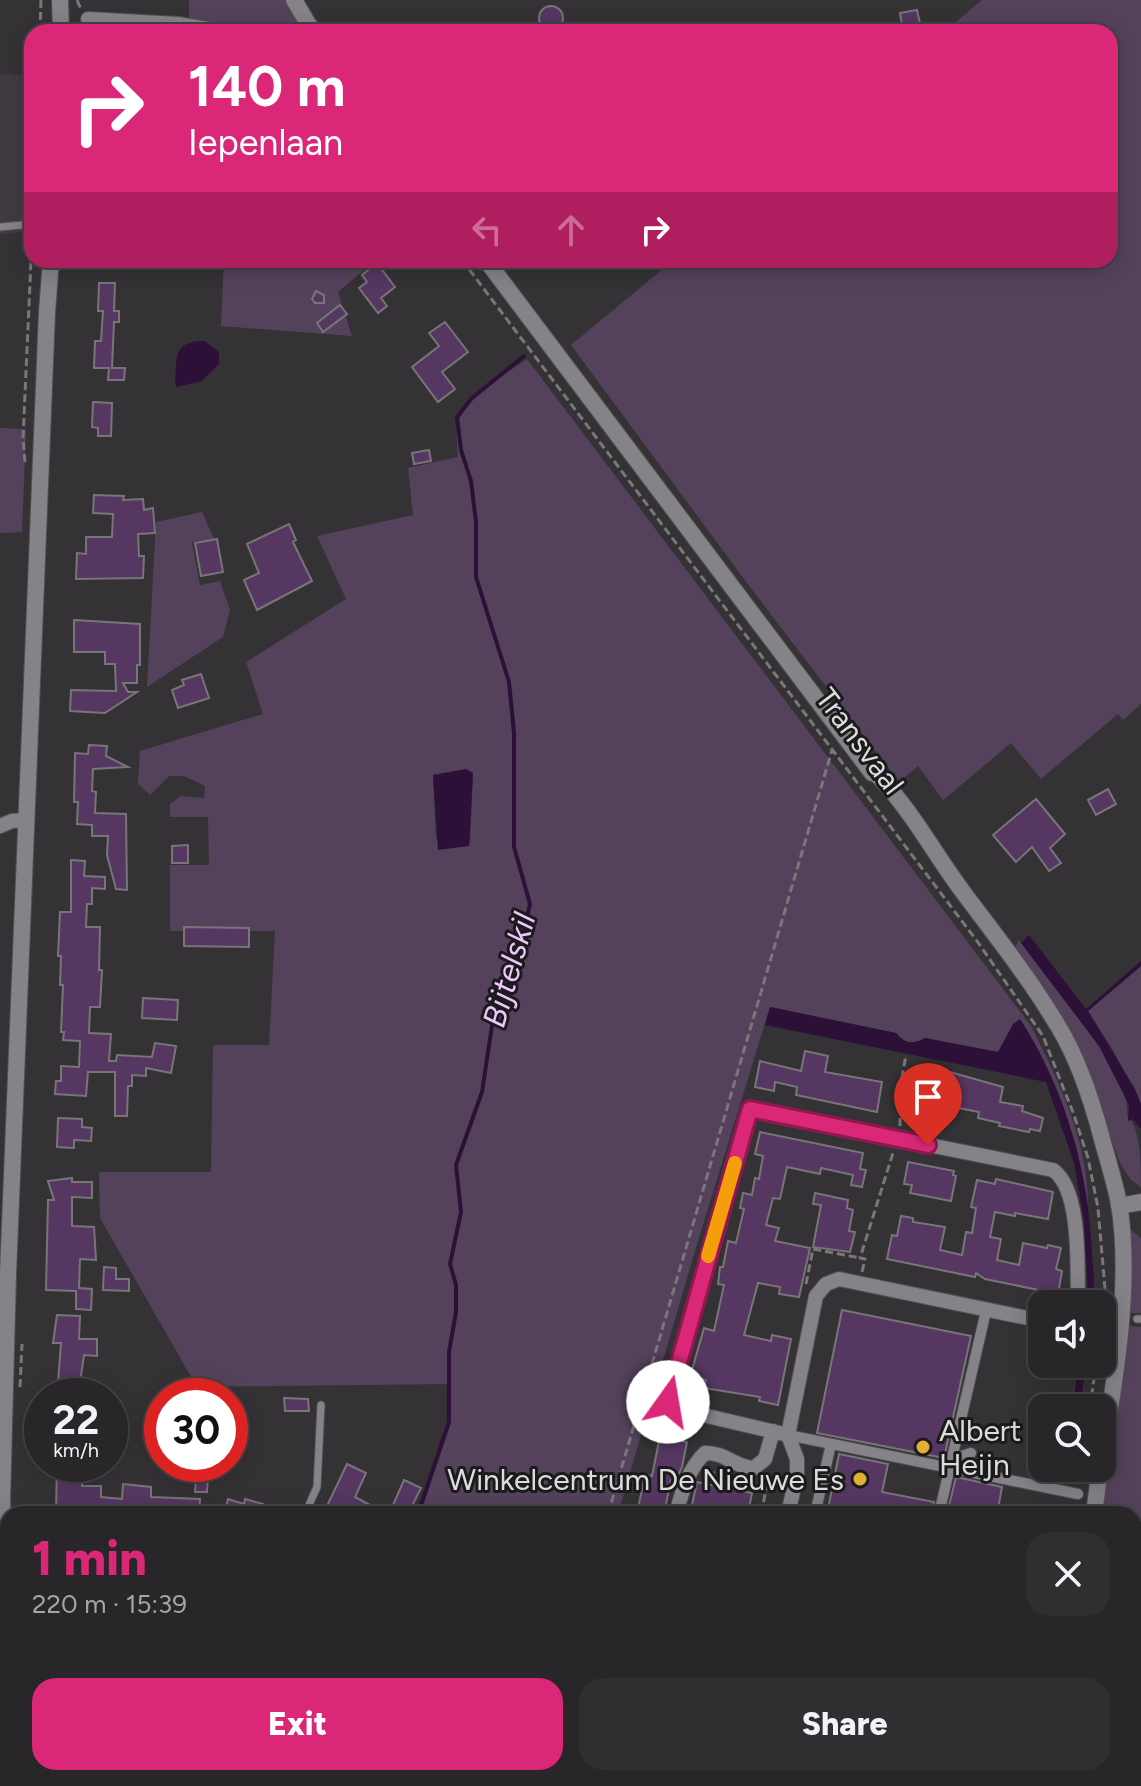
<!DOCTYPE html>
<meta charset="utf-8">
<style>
body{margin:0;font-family:Figtree,sans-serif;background:#302e30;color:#f1f3f6;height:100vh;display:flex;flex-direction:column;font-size:30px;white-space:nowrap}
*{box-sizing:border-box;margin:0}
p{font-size:26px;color:#a5a5a8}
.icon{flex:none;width:44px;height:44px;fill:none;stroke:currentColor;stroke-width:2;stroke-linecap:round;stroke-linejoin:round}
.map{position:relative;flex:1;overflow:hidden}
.details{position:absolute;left:0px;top:1506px;width:1142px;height:280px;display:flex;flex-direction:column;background:#282628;border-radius:24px 24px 0 0;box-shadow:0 4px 20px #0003,0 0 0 2px #444345}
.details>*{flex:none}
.banner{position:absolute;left:24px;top:24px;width:1094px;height:244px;border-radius:24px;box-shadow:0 4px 20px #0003,0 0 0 2px #444345;background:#db2777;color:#fff;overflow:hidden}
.fabs{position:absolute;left:1028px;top:1290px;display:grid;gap:16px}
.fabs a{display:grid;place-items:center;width:88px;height:88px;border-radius:16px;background:#282628;box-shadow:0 4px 20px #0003,0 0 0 2px #444345;font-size:40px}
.speed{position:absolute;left:24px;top:1378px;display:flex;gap:16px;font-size:40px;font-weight:700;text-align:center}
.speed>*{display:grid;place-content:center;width:104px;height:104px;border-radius:50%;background:#282628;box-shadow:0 4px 20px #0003,0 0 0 2px #444345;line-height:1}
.speed small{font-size:20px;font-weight:400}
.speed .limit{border:12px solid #d22;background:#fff;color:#111}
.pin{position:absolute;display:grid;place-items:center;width:68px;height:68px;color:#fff;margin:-82px -34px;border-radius:50% 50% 50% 0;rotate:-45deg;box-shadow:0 0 8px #0007}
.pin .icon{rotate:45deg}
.me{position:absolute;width:88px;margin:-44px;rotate:13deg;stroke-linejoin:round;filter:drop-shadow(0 0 6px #0008)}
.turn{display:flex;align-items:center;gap:28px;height:168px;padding:0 32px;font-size:36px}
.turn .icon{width:104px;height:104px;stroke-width:2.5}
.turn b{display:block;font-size:56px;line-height:68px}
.lanes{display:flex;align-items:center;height:76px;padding:0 32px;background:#0003;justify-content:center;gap:40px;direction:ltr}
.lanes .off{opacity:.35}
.round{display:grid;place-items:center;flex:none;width:84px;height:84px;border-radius:24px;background:#302e30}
.headline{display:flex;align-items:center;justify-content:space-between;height:136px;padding:0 32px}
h1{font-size:48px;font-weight:800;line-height:60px;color:#db2777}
.cta{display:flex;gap:16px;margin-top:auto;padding:16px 32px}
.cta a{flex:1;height:92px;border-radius:24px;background:#db2777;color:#fff;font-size:32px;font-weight:800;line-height:92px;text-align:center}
.cta a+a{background:#302e30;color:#f1f3f6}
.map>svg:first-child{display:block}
.built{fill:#403a43}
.green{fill:#54425c;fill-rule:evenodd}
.water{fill:#2d1037}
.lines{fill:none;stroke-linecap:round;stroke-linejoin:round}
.stream{stroke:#2d1037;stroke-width:4}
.building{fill:#553761;stroke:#787579;stroke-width:2}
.service-casing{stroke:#525053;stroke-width:9}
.pedestrian-casing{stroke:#525053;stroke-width:12}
.minor-casing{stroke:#525053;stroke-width:16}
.tertiary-casing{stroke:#525053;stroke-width:18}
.path{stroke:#79777a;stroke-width:3;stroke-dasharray:8 4;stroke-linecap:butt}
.service{stroke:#868388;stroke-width:7}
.pedestrian{stroke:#868388;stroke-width:10}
.minor{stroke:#868388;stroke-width:14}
.tertiary{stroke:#868388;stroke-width:16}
.route-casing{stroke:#8e194d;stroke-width:20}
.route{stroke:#db2777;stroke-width:14}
.slow{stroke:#f59e0b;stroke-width:14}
.poi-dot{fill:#e2af34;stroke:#1c1b1c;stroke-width:3}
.labels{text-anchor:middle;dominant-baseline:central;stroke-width:6;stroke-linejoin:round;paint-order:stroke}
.street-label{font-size:30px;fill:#dcdbdd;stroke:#1c1b1c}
.poi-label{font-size:30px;fill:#dcdbdd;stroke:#1c1b1c;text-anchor:start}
.water-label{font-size:32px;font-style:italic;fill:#eec6ff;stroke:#1c1b1c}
</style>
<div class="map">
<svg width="1141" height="1786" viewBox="0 0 1141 1786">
<rect width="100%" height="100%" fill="#353236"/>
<!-- built -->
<path class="built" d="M 0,74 L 32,76 L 32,113 L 23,232 L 0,234 Z"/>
<!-- green -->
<path class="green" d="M 189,0 L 285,0 L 302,32 L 245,32 L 189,20 Z
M 982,0 L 1141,0 L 1141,704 L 1123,720 L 1118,714 L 1041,779 L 1011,743 L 943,800 L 918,766 L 899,782 L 747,583 L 571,345 L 674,260 L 1110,260 L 1110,32 L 944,32 Z
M 224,260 L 356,260 L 364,270 L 338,292 L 352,336 L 221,326 Z
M 527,359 L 1031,1026 C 1059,1081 1088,1142 1088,1204 L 1076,1145 L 1057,1093 L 1026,1028 L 998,1052 L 925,1038 C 913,1044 905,1044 896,1033 L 770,1007 L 694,1254 L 618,1514 L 420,1514 L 448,1431 L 450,1384 L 197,1387 L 100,1218 L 99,1172 L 211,1172 L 213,1045 L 269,1045 L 275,931 L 170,931 L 170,865 L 209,865 L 208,817 L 170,817 L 170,804 L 181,796 L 204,798 L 205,786 L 184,776 L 169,776 L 150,795 L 138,784 L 140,751 L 263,714 L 246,662 L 346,599 L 317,536 L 413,515 L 408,468 L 458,457 C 457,445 455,430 460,418 C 471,393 506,374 527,359 ZM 466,769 L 473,776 L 470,843 L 436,839 L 433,775 Z
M 0,428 L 26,429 L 22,532 L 0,533 Z
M 202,512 L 214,539 L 192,542 L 200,585 L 220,581 L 230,610 L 223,637 L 147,687 L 156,522 Z
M 1019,940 C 1044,972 1134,1078 1127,1116 C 1141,1128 1141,1165 1141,1187 L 1131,1180 L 1120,1163 L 1101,1111 L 1014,949 Z
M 1141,966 L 1141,1104 L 1113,1050 L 1088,1011 Z
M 1131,1230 L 1141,1238 L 1141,1313 L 1130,1313 L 1129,1239 Z
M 1130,1326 L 1141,1327 L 1141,1601 L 1134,1635 L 1134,1514 L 1102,1514 Z
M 307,1778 L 349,1778 L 350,1786 L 307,1786 Z
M 358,1778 L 412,1778 L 410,1786 L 358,1786 Z"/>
<!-- water -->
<path class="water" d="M 205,341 L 219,352 L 219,364 L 202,381 L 177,387 L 175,384 C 177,358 172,341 205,341 Z
M 466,769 L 473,773 L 469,846 L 438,850 L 433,775 Z
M 1029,935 L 1086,1009 L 1141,961 L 1141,966 L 1088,1011 L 1135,1089 L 1141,1104 L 1141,1129 L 1133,1119 L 1128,1121 L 1129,1105 L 1099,1046 L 1021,943 Z
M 770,1007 L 896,1033 C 905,1044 913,1045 925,1038 L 998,1052 L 1013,1024 L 1020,1019 C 1065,1088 1089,1173 1092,1254 C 1093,1268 1095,1283 1093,1297 L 1088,1297 L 1084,1221 L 1074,1163 L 1046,1082 L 765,1025 Z
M 1079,1364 L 1086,1364 L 1080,1408 L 1072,1408 Z"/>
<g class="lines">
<!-- stream -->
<path class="stream" d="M 418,1514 L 449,1422 L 449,1352 L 456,1312 L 456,1285 L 450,1264 L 461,1212 L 456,1165 L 482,1092 L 496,999 L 514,976 L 530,904 L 514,847 L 514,733 L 509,682 L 476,577 L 476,522 L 471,481 L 461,450 L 457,417 L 472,398 L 524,356
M 321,1778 L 321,1786
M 119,1786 L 124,1778"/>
</g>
<!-- building -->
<path class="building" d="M539 18a12 12 0 1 1 24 0a12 12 0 1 1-24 0Z
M 917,10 L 921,28 L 903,31 L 900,13 Z
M 377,263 L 395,287 L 381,298 L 387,306 L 378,313 L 359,288 L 367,282 L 362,275 Z
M 99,283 L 115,283 L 114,311 L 119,311 L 119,322 L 114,322 L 112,368 L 125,368 L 124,380 L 108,380 L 109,368 L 94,368 L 95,341 L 101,341 L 103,311 L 98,311 Z
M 316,291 L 324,295 L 324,303 L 315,303 L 312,299 Z
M 340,305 L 347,314 L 323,332 L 317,323 Z
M 445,322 L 468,352 L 442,372 L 455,389 L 438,402 L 412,367 L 439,346 L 429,333 Z
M 93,402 L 112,403 L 111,436 L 98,436 L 98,428 L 92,427 Z
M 429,450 L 431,461 L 414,464 L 412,453 Z
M 94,495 L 124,496 L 123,500 L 143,499 L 144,510 L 153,508 L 155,533 L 138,534 L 139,556 L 144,556 L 143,578 L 76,579 L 77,553 L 86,554 L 86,537 L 112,537 L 113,514 L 93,513 Z
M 289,524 L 296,540 L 293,542 L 312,581 L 257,610 L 244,580 L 259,573 L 247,544 Z
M 217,539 L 223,572 L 201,576 L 195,543 Z
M 74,620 L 140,624 L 140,665 L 137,665 L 137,683 L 123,683 L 128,692 L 137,692 L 105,713 L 70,711 L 71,690 L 116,691 L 115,664 L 105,664 L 105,652 L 74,652 Z
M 201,674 L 209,698 L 178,708 L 172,690 L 184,685 L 182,680 Z
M 89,745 L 107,746 L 106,756 L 128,767 L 93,769 L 92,791 L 96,792 L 95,813 L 126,814 L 127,890 L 116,889 L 107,855 L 108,836 L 92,836 L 92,825 L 77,824 L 78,802 L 74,802 L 75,753 L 88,754 Z
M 1108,789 L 1116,804 L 1096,815 L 1088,800 Z
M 1036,799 L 1065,834 L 1050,848 L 1061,863 L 1049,871 L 1032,847 L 1016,862 L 993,835 Z
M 188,845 L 188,863 L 172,863 L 172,846 Z
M 71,860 L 85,861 L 84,876 L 105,877 L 105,889 L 92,888 L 92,904 L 87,904 L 86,927 L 100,927 L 99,970 L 102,970 L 100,1007 L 90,1007 L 89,1033 L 111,1034 L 109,1061 L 116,1061 L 117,1055 L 152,1057 L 155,1043 L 176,1046 L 171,1073 L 146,1068 L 146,1076 L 132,1075 L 132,1086 L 128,1086 L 127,1116 L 115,1116 L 115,1072 L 88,1072 L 86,1096 L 55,1094 L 56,1081 L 61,1081 L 61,1066 L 79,1067 L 80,1041 L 63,1040 L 64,1032 L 61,1032 L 63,985 L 60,985 L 61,956 L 58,956 L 60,912 L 71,912 Z
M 184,927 L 249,928 L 249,947 L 184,946 Z
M 143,998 L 178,1000 L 177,1020 L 142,1018 Z
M 805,1051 L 828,1056 L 825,1072 L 882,1082 L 877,1112 L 796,1095 L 797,1087 L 775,1082 L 774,1091 L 755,1087 L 760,1061 L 801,1071 Z
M 950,1072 L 1003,1087 L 1000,1102 L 1023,1106 L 1022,1111 L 1043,1118 L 1040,1131 L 1030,1129 L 1029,1132 L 999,1126 L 1000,1123 L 978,1118 L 979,1112 L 938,1104 L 933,1119 L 918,1115 L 923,1092 L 936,1095 L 938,1085 L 947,1087 Z
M 58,1118 L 82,1119 L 82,1127 L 92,1128 L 91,1141 L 74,1140 L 74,1148 L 57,1147 Z
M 760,1132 L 863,1153 L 860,1169 L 866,1170 L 862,1187 L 851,1185 L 853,1175 L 821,1168 L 820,1174 L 787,1167 L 780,1199 L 773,1198 L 766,1225 L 779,1228 L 775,1241 L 810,1248 L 799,1297 L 779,1294 L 780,1287 L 758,1283 L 744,1335 L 771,1341 L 772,1335 L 791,1339 L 778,1405 L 759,1401 L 760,1397 L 704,1388 L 706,1380 L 690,1377 L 704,1328 L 714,1331 L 724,1285 L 718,1284 L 720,1267 L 723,1267 L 728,1241 L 736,1243 L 744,1209 L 740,1208 L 743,1193 L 752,1195 L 755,1178 L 759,1179 L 763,1156 L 755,1154 Z
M 908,1162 L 954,1171 L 953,1175 L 956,1176 L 951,1201 L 910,1193 L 912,1185 L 904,1184 Z
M 72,1178 L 72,1182 L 92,1182 L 92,1198 L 72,1197 L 72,1226 L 94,1227 L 96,1260 L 80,1259 L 79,1288 L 92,1289 L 91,1310 L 76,1309 L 76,1291 L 46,1290 L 48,1200 L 54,1200 L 48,1181 Z
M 996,1179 L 1053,1192 L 1048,1219 L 1015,1213 L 1015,1216 L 995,1212 L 990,1237 L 1001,1239 L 997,1260 L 1019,1265 L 1023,1243 L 1047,1248 L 1048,1245 L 1061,1248 L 1056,1269 L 1062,1271 L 1058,1294 L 985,1279 L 976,1273 L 975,1277 L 887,1259 L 892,1235 L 897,1236 L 901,1216 L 913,1218 L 913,1222 L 945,1227 L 940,1250 L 962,1255 L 966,1232 L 972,1233 L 976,1208 L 971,1207 L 977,1180 L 995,1184 Z
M 815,1193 L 848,1200 L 847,1208 L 853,1210 L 849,1231 L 855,1232 L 850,1252 L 813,1247 L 821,1205 L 813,1204 Z
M 104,1267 L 116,1268 L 116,1279 L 129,1279 L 129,1291 L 103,1290 Z
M 842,1310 L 971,1336 L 944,1458 L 817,1433 Z
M 57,1315 L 80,1316 L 79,1339 L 97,1339 L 97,1356 L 84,1355 L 78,1396 L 57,1396 L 61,1343 L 53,1343 Z
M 284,1398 L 308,1399 L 309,1411 L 285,1411 Z
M 660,1436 L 687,1442 L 682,1467 L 676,1480 L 671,1480 L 664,1514 L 637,1514 L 645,1474 L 652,1476 Z
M 839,1454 L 888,1464 L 882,1492 L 934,1502 L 931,1514 L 827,1514 Z
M 57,1464 L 70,1464 L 70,1468 L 82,1469 L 82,1486 L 101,1486 L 101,1497 L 122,1499 L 123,1484 L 151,1487 L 151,1497 L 200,1499 L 199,1512 L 113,1514 L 113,1509 L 87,1508 L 86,1514 L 56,1511 Z
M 347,1464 L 366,1473 L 355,1497 L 370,1505 L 366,1514 L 338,1514 L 326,1508 Z
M 196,1477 L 208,1477 L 207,1492 L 195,1492 Z
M 956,1477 L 1002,1487 L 997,1514 L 947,1514 Z
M 404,1480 L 421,1488 L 408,1514 L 389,1514 Z
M 697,1482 L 752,1493 L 748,1514 L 690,1514 Z
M 228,1499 L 244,1504 L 245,1499 L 263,1504 L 262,1509 L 268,1511 L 268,1514 L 224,1514 Z"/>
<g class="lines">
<!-- service casing -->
<g class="service-casing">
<path id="service" d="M 0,227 L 32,224
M 1137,1319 L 1141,1319
M 305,1514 L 317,1487 L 321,1405
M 101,1786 L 108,1778
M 835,1786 L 836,1778"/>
</g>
<!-- pedestrian casing -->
<g class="pedestrian-casing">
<path id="pedestrian" d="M 788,1435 L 1078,1494
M 949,1466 L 959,1457 L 971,1453
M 815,1514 L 831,1444
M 939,1514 L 986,1311"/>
</g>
<!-- minor casing -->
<g class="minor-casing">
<path id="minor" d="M 88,19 L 178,24 L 225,32
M 0,826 L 12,821 L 27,820
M 1102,1330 L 1119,1332
M 788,1435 L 673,1408 L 668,1402 L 750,1109 L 1053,1170 C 1082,1190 1077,1271 1078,1304
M 676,1514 C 682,1492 688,1469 705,1453 C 725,1452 736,1468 754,1468 L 765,1459 L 773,1431
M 788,1514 L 797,1474 L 797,1459 L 788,1435 L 816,1296 L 826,1284 L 839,1279 L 1042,1321
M 1135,1661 L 1141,1631
M 1134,1684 L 1134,1683
M 153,1778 L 169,1786
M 221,1786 L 221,1778
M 299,1786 L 299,1778
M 415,1786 L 417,1778
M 657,1786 L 659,1778
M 1111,1786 L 1113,1778"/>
</g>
<!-- tertiary casing -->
<g class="tertiary-casing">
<path id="tertiary" d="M 60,0 L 61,32
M 294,0 L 313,32
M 486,260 L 872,773
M 868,766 C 908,803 931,849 963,892 C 996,936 1030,979 1058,1026 C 1079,1060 1092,1101 1102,1139 C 1108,1161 1115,1183 1119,1204 C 1132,1283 1115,1380 1102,1459
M 1119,1206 L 1141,1202
M 1094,1514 L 1100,1468
M 0,1580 L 5,1539 L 2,1501 L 8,1274 L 47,312 L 51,260
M 1134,1661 L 1141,1662
M 935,1786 L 937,1778"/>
</g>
<!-- path -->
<path class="path" d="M 77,0 L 81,9
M 40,32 L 41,0
M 462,260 L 977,941 L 1043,1036 L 1074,1115 L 1088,1158 L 1098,1208 L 1105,1289 L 1099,1304
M 25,462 L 23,439 L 32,238
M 900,1126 L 900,1088 L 906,1055
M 862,1272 L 865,1259 L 860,1258 L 893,1153
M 806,1284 L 813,1249 L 860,1258
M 20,1387 L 22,1344
M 1090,1408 L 1096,1364
M 707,1472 L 727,1475
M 1079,1484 L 1082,1468
M 608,1514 L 832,750
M 761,1514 L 769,1475
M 1075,1514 L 1077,1503
M 353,1778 L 354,1786
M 0,1786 L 8,1609"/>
<!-- service -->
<use href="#service" class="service"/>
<!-- pedestrian -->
<use href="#pedestrian" class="pedestrian"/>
<!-- minor -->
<use href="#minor" class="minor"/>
<!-- tertiary -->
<use href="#tertiary" class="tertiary"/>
</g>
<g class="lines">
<!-- route casing -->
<g class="route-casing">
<path id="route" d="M 668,1402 L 750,1109 L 928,1145"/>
</g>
<!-- route -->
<use href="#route" class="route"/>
<!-- slow -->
<path class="slow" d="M 708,1256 L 735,1163"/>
</g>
<!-- markers -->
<g class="poi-dot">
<circle cx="923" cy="1447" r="8"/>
<circle cx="860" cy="1479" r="8"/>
</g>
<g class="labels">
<!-- street labels -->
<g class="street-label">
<text transform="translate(860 741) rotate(53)">Transvaal</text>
</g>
<!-- poi labels -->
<g class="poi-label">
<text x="939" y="1430">Albert<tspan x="939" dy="34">Heijn</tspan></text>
<text x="844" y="1479" text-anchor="end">Winkelcentrum De Nieuwe Es</text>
</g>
<!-- water labels -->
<g class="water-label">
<text transform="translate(509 970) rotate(-74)">Bijtelskil</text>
</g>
</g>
</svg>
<div class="fabs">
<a><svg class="icon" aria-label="sound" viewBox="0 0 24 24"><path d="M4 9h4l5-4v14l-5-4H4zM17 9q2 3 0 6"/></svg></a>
<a><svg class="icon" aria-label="search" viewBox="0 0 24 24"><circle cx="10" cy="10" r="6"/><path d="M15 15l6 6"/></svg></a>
</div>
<div class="speed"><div>22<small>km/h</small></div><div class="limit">30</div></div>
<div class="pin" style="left:928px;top:1145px;background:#d93025"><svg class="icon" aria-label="arrive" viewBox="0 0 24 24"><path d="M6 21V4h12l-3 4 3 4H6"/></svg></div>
<svg class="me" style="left:668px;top:1402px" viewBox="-20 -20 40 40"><circle r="19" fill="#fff"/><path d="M0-13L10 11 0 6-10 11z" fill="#db2777"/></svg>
<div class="banner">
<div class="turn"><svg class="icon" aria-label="right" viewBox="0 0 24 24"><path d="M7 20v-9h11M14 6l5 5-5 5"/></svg><div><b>140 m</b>Iepenlaan</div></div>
<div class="lanes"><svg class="icon off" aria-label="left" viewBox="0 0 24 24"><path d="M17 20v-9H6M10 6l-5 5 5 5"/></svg><svg class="icon off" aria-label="ahead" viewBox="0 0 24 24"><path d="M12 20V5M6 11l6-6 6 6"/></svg><svg class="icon" aria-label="right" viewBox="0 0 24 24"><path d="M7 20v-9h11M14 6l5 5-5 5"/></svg></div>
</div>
<section class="details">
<div class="headline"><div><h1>1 min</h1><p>220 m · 15:39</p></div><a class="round"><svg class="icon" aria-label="close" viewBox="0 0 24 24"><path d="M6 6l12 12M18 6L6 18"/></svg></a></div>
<div class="cta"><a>Exit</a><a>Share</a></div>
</section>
</div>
